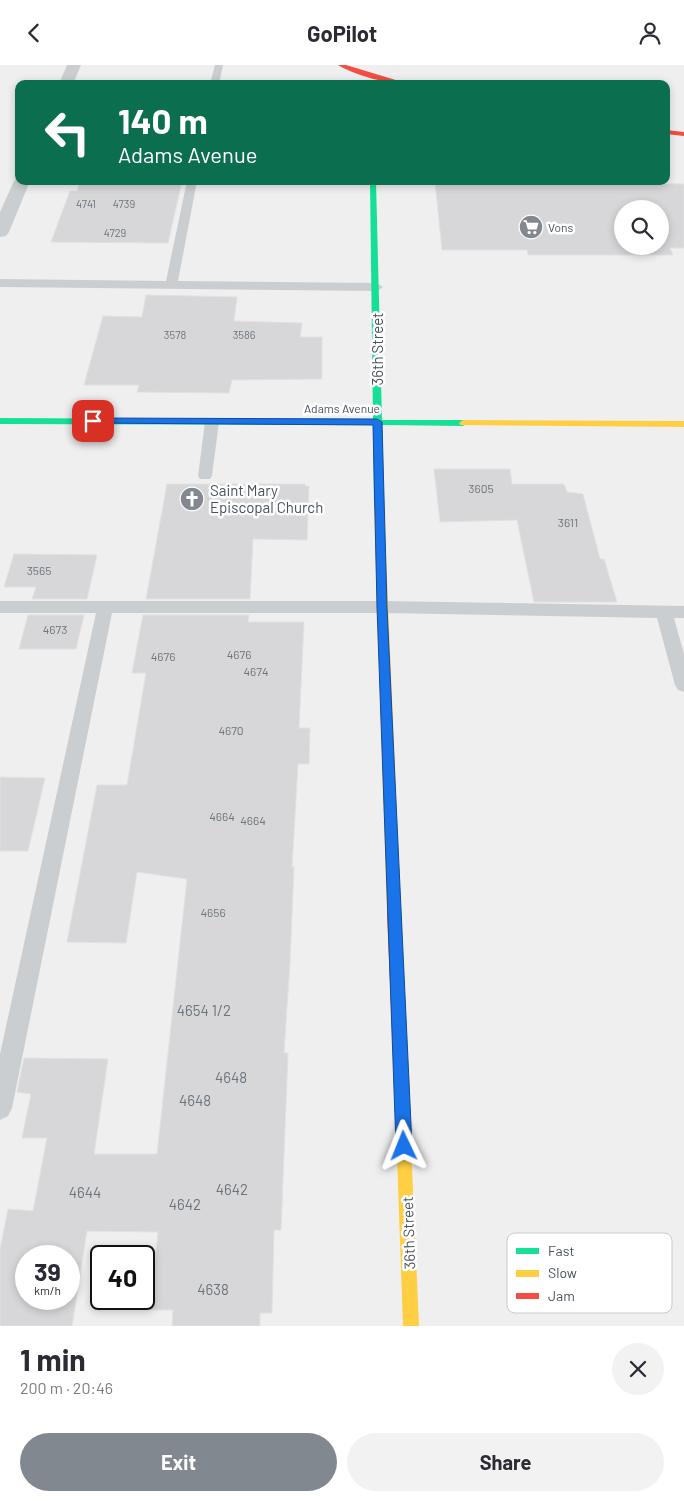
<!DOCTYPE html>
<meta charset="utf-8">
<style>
body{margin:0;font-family:Barlow,sans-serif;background:#f2f2f3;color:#2b2b33;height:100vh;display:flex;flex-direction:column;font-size:19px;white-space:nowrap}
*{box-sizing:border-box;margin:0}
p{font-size:16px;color:#7c7c81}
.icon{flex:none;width:28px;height:28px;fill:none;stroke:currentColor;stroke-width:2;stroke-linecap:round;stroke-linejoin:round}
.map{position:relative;height:1261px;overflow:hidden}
.side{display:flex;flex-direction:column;background:#fff;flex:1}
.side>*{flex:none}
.banner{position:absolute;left:15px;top:15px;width:655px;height:105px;border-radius:10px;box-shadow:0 2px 8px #0003;background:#0b6e4f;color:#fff;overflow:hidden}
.controls{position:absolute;left:614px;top:135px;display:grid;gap:10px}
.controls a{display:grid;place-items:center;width:55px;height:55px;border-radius:50%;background:#fff;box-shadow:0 2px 8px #0003;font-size:25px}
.speed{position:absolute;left:15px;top:1180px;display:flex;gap:10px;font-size:25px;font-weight:700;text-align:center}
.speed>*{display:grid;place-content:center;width:65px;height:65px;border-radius:50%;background:#fff;box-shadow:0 2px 8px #0003;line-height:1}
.speed small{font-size:12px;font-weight:400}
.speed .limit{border:2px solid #111;border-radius:8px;background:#fff;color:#111}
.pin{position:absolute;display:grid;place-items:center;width:42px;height:42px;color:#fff;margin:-21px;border-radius:10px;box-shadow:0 2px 8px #0006}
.me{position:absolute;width:55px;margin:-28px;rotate:358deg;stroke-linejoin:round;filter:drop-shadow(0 0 4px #0008)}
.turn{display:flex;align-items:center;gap:18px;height:105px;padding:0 20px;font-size:22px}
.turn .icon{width:65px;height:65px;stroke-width:2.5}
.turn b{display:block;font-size:35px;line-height:42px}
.round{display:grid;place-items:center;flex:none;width:52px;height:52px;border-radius:26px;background:#f2f2f3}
.head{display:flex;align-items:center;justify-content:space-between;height:85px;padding:0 20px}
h1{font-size:30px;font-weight:700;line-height:38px}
.cta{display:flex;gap:10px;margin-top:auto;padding:10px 20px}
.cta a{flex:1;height:58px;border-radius:30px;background:#82888f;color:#fff;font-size:20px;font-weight:700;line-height:58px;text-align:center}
.cta a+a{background:#f2f2f3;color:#2b2b33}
header{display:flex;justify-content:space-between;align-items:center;height:65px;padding:0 20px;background:#fff;font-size:22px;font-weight:700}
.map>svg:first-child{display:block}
.building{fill:#d7d7d9;stroke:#e1e1e2;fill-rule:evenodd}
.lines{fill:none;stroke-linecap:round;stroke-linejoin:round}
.lane{fill:#cbced0;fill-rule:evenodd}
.street{fill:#cbced0;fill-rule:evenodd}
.fast{fill:#16e098;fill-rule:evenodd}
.slow{fill:#ffcf43;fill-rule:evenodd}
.jam{fill:#f24e42;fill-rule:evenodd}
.route{fill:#1a73e8;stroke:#114b97}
.labels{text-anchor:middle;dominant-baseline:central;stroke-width:5;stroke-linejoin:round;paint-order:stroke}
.far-number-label{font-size:11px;fill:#6c747c}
.far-poi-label{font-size:12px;fill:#47515b;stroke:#fff;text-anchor:start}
.far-street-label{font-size:12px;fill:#47515b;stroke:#fff}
.number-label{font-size:12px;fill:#6c747c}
.street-label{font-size:15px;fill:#47515b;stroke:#fff}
.poi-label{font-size:15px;fill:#47515b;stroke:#fff;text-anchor:start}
.near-number-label{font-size:15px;fill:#6c747c}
.key{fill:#fff;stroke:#c8cbce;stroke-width:1}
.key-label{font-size:14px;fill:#47515b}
</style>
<header><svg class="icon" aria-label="back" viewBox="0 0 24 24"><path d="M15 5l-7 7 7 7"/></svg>GoPilot<svg class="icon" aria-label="person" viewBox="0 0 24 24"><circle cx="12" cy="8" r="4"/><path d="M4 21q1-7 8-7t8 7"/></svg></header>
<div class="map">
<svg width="684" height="1261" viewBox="0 0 684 1261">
<rect width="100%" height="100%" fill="#f0efef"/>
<!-- building -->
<path class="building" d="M 80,116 L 182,116 L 168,178 L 51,177 L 70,126 L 77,126 Z
M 435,116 L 684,119 L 684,183 L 670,183 L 673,190 L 528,190 L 527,185 L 442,185 ZM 622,144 L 660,144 L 660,181 L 622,181 Z
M 146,230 L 237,232 L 234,256 L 302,258 L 300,272 L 322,272 L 322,314 L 232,315 L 229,328 L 137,327 L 139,320 L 84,320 L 103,251 L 142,252 Z
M 434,404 L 510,404 L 512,419 L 564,419 L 567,427 L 583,429 L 600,494 L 604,494 L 617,537 L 534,537 L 517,455 L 440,457 Z
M 167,419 L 305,419 L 305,421 L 309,421 L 307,475 L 253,474 L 250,534 L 146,534 Z
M 14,489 L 97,490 L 87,534 L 32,534 L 36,522 L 4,522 Z
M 28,550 L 84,550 L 76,584 L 19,584 Z
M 143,550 L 249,550 L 248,557 L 304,557 L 299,663 L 310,663 L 309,699 L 298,699 L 292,802 L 294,802 L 290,897 L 284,988 L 288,988 L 281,1165 L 274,1165 L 272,1248 L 260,1248 L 260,1261 L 172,1261 L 173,1245 L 150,1245 L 158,1167 L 87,1166 L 72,1261 L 0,1261 L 0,1184 L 8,1144 L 33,1146 L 47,1073 L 22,1073 L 31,1029 L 17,1027 L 24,993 L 108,994 L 94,1089 L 157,1089 L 187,814 L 137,807 L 126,878 L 67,877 L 97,720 L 127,720 L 146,608 L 132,608 ZM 26,1191 L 69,1191 L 69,1234 L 26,1234 Z
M 0,712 L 45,713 L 28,786 L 0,786 Z"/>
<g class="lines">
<!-- lane -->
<path class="lane" d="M 215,0 L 223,0 L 219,19 L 210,19 Z
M 187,116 L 197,116 L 178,216 L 377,218 L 383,222 L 377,226 L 0,222 L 0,214 L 166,216 Z
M 212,353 L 217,354 L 219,357 L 212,411 L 210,414 L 200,414 L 198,411 L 205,357 L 207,354 Z
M 0,536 L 382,536 L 684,541 L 684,553 L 674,553 L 684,589 L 684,627 L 678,625 L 675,620 L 657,553 L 382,548 L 112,548 L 12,1043 L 8,1051 L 0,1055 L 0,989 L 96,548 L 0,548 Z"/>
<!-- street -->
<path class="street" d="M 67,0 L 81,0 L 73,19 L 59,19 Z
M 19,112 L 19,116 L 30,116 L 9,167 L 6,171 L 0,172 L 0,147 L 14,116 Z"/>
<!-- fast -->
<path class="fast" d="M 370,116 L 376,116 L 382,355 L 463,355 L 467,358 L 463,361 L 382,360 L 384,441 L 382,443 L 379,444 L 374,441 L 373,360 L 0,359 L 0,353 L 373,355 Z"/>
<!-- slow -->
<path class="slow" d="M 463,355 L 684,356 L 684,362 L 460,360 L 459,358 Z
M 379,438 L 384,441 L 401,848 L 399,852 L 394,854 L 389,852 L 387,848 L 374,441 Z
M 402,1028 L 407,1030 L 409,1035 L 419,1261 L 403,1261 L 395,1035 L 397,1030 Z"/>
<!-- jam -->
<path class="jam" d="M 338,0 L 346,0 L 409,19 C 388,19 356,11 338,0 Z
M 666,65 L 684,67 L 684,71 L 666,69 Z
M 394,842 L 399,844 L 401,848 L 409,1035 L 407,1040 L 402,1042 L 397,1040 L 395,1035 L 387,848 L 389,844 Z"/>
</g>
<!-- route -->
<path class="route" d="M 93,353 L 377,354 L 382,357 L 387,542 L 412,1081 L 410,1087 L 404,1089 L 399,1087 L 396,1081 L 377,542 L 373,360 L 89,358 L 89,354 Z"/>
<!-- icons -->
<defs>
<g id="supermarket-disc" transform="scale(1.25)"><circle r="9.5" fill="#82888f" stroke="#fff"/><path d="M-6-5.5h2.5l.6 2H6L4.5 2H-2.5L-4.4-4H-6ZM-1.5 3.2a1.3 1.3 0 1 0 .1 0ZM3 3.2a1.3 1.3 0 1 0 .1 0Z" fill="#fff"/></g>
<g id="church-disc" transform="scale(1.25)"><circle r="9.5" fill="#82888f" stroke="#fff"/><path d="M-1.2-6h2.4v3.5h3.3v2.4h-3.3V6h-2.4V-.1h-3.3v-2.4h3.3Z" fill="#fff"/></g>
</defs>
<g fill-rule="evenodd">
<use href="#supermarket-disc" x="531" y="162"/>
<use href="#church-disc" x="192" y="434"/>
</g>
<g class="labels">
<!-- far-number labels -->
<g class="far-number-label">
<text x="86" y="138">4741</text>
<text x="124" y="138">4739</text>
<text x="115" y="167">4729</text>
<text x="175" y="269">3578</text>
<text x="244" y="269">3586</text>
</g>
<!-- far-poi labels -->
<g class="far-poi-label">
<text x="548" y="162">Vons</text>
</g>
<!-- far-street labels -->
<g class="far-street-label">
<text x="342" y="343">Adams Avenue</text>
</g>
<!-- number labels -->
<g class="number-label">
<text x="481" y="423">3605</text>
<text x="568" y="457">3611</text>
<text x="39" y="505">3565</text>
<text x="55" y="564">4673</text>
<text x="239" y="589">4676</text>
<text x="163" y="591">4676</text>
<text x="256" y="606">4674</text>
<text x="231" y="665">4670</text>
<text x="222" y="751">4664</text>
<text x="253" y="755">4664</text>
<text x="213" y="847">4656</text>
</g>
<!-- street labels -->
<g class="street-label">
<text transform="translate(377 284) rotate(-90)">36th Street</text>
<text transform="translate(408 1168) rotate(-92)">36th Street</text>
</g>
<!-- poi labels -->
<g class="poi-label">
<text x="210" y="425">Saint Mary<tspan x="210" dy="17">Episcopal Church</tspan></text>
</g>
<!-- near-number labels -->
<g class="near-number-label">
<text x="204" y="945">4654 1/2</text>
<text x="231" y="1012">4648</text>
<text x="195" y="1035">4648</text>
<text x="232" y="1124">4642</text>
<text x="85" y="1127">4644</text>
<text x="185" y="1139">4642</text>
<text x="213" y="1224">4638</text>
</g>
</g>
<!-- legend -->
<rect x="507" y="1168" width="165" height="80" rx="8" class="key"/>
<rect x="516" y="1183" width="23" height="6" fill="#16e098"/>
<rect x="516" y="1205" width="23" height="7" fill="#ffcf43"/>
<rect x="516" y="1228" width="23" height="6" fill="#f24e42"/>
<g class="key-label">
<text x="548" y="1191">Fast</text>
<text x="548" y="1213">Slow</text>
<text x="548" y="1236">Jam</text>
</g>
</svg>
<div class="controls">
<a><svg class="icon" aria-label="search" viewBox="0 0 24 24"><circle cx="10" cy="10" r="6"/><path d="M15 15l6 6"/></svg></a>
</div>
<div class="speed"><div>39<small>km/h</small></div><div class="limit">40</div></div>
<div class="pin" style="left:93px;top:356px;background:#d93025"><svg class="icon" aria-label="arrive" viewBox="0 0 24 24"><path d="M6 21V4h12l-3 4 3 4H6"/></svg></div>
<svg class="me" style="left:404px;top:1081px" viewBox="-20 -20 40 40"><path d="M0-17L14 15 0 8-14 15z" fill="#1a73e8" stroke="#fff" stroke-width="4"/></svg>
<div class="banner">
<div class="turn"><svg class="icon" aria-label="left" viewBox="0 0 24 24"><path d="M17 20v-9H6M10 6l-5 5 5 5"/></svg><div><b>140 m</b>Adams Avenue</div></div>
</div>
</div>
<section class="side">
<div class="head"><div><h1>1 min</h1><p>200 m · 20:46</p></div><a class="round"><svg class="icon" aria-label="close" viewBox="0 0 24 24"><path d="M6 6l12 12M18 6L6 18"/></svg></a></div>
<div class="cta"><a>Exit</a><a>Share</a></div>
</section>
